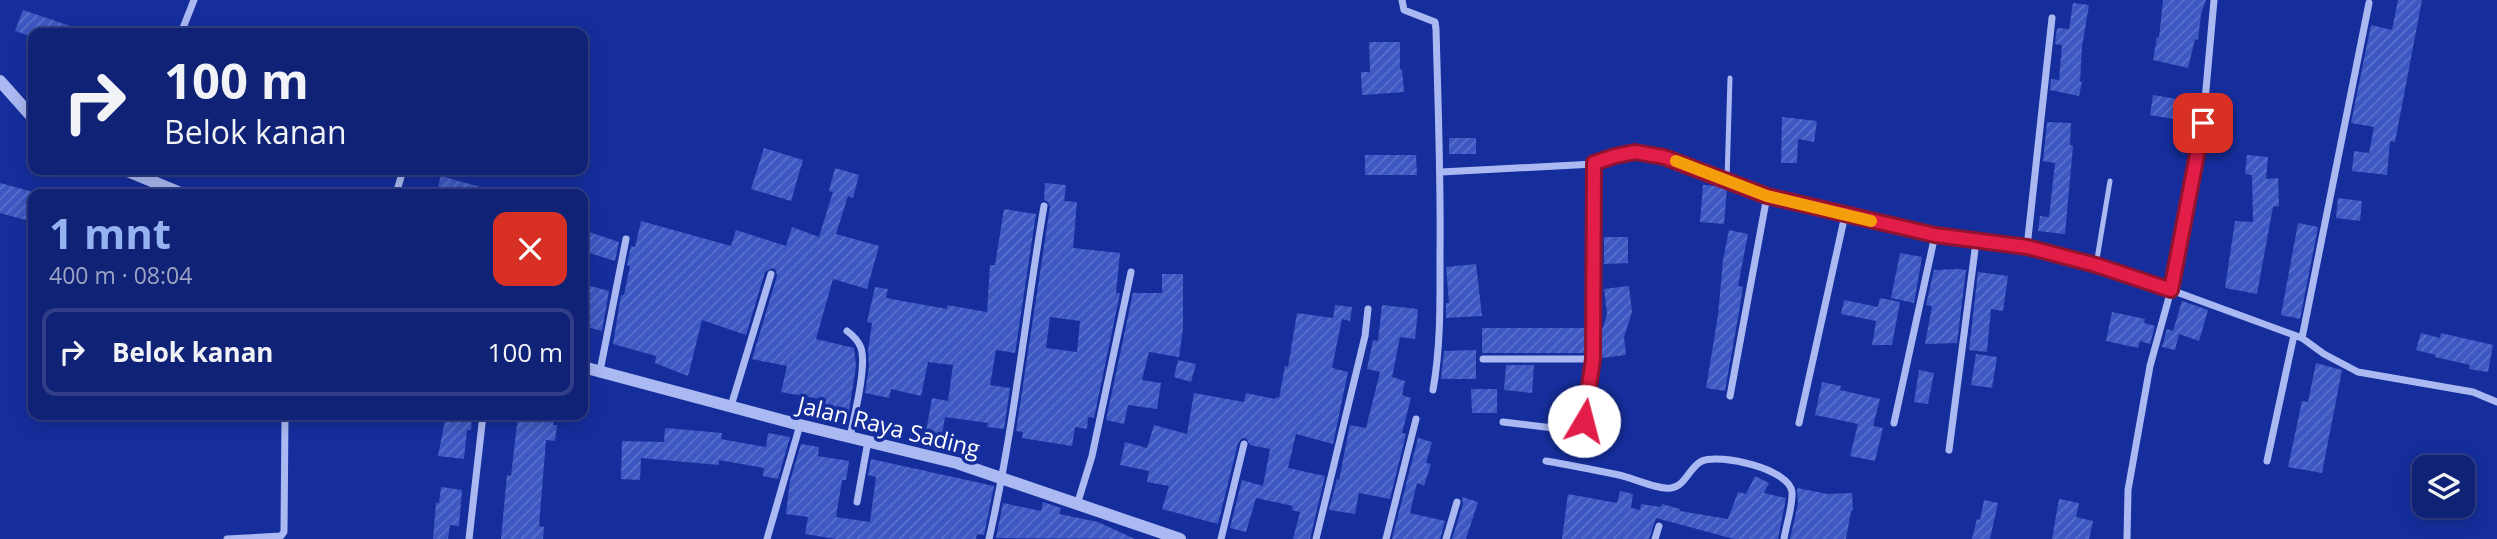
<!DOCTYPE html>
<html lang="id">
<meta charset="utf-8">
<style>
body{margin:0;font-family:"Open Sans",sans-serif;background:#1e2f7d;color:#f1f3f6;height:100vh;display:flex;flex-direction:column;font-size:26px;white-space:nowrap}
*{box-sizing:border-box;margin:0}
p{font-size:23px;color:#9ca4c5}
.icon{flex:none;width:38px;height:38px;fill:none;stroke:currentColor;stroke-width:2;stroke-linecap:round;stroke-linejoin:round}
.map{position:relative;flex:1;overflow:hidden}
.details{position:absolute;left:28px;top:189px;width:560px;height:231px;display:flex;flex-direction:column;background:#102275;border-radius:14px;box-shadow:0 4px 18px #0003,0 0 0 2px #303f87}
.details>*{flex:none}
.banner{position:absolute;left:28px;top:28px;width:560px;height:147px;border-radius:14px;box-shadow:0 4px 18px #0003,0 0 0 2px #303f87;background:#102275;color:#f1f3f6;overflow:hidden}
.buttons{position:absolute;left:2412px;top:455px;display:grid;gap:14px}
.buttons a{display:grid;place-items:center;width:63px;height:63px;border-radius:14px;background:#102275;box-shadow:0 4px 18px #0003,0 0 0 2px #303f87;font-size:35px}
.pin{position:absolute;display:grid;place-items:center;width:60px;height:60px;color:#fff;margin:-30px;border-radius:14px;box-shadow:0 4px 10px #0006}
.me{position:absolute;width:77px;margin:-38px;rotate:8deg;stroke-linejoin:round;filter:drop-shadow(0 0 5px #0008)}
.turn{display:flex;align-items:center;gap:24px;height:147px;padding:0 21px;font-size:32px}
.turn .icon{width:91px;height:91px;stroke-width:2.5}
.turn b{display:block;font-size:49px;line-height:60px}
.round{display:grid;place-items:center;flex:none;width:74px;height:74px;border-radius:14px;background:#1e2f7d}
.summary{display:flex;align-items:center;justify-content:space-between;height:119px;padding:0 21px}
h1{font-size:42px;font-weight:700;line-height:52px;color:#95b2f1}
ul{padding:0;list-style:none}
li{display:flex;align-items:center;gap:21px;height:88px;margin:0 14px 10px;padding:0 7px;border:4px solid #303f87;border-radius:14px}
li div{flex:1}
li b{display:block;font-size:26px}
li em{font-style:normal}
.map>svg:first-child{display:block}
.building{fill:url(#building-hatch);fill-rule:evenodd}
.lines{fill:none;stroke-linecap:round;stroke-linejoin:round}
.service{stroke:#abb9f3;stroke-width:5}
.minor{stroke:#abb9f3;stroke-width:7}
.tertiary{stroke:#abb9f3;stroke-width:12}
.route-casing{stroke:#92132f;stroke-width:18}
.route{stroke:#e11d48;stroke-width:12}
.slow{stroke:#f59e0b;stroke-width:12}
.labels{text-anchor:middle;dominant-baseline:central;stroke-width:7;stroke-linejoin:round;paint-order:stroke}
.street-label{font-size:23px;fill:#fff;stroke:#152e9c}
</style>
<div class="map">
<svg width="2497" height="539" viewBox="0 0 2497 539">
<defs>
<pattern id="building-hatch" width="6" height="6" patternUnits="userSpaceOnUse" patternTransform="scale(1.75)"><rect width="6" height="6" fill="#3d58c3"/><path d="M-1 1l2-2M0 6l6-6M5 7l2-2" fill="none" stroke="#5a71cc"/></pattern>
</defs>
<rect width="100%" height="100%" fill="#152e9c"/>
<!-- building -->
<path class="building" d="M 2163,0 L 2206,0 L 2201,14 L 2198,40 L 2195,39 L 2188,68 L 2153,60 L 2157,37 L 2159,38 Z
M 2398,0 L 2422,0 L 2395,142 L 2390,141 L 2387,175 L 2352,171 L 2354,151 L 2369,153 L 2374,127 L 2351,123 L 2371,25 L 2392,30 Z
M 2073,3 L 2089,5 L 2082,47 L 2080,82 L 2082,82 L 2079,96 L 2050,90 L 2051,79 L 2059,80 L 2062,45 L 2055,44 L 2057,28 L 2069,29 Z
M 23,10 L 85,31 L 85,33 L 33,33 L 33,37 L 15,31 Z
M 1369,42 L 1400,42 L 1400,70 L 1402,69 L 1404,92 L 1362,95 L 1361,72 L 1370,72 Z
M 2153,95 L 2189,101 L 2186,121 L 2150,115 Z
M 1782,117 L 1817,121 L 1814,142 L 1798,139 L 1797,163 L 1781,163 Z
M 2047,122 L 2071,123 L 2070,145 L 2073,146 L 2065,234 L 2038,231 L 2040,216 L 2049,217 L 2055,163 L 2043,161 Z
M 1449,138 L 1476,138 L 1476,154 L 1449,154 Z
M 764,148 L 803,160 L 791,201 L 751,189 Z
M 1365,155 L 1416,155 L 1417,175 L 1365,175 Z
M 2247,155 L 2268,157 L 2266,179 L 2278,178 L 2279,206 L 2273,207 L 2257,294 L 2225,288 L 2235,221 L 2253,222 L 2252,175 L 2245,174 Z
M 835,168 L 859,175 L 853,198 L 848,196 L 836,234 L 879,246 L 867,289 L 833,279 L 816,339 L 854,348 L 856,366 L 849,411 L 818,406 L 820,399 L 781,392 L 787,366 L 752,359 L 777,276 L 776,270 L 772,268 L 765,272 L 746,335 L 702,320 L 688,376 L 655,363 L 656,356 L 613,344 L 621,295 L 624,295 L 630,266 L 627,265 L 631,246 L 635,247 L 641,221 L 731,246 L 736,230 L 786,246 L 792,227 L 819,237 L 833,192 L 829,191 Z
M 441,176 L 491,190 L 491,194 L 436,194 Z
M 0,183 L 33,192 L 33,222 L 0,213 Z
M 1045,183 L 1066,185 L 1064,201 L 1077,202 L 1073,248 L 1120,253 L 1116,293 L 1120,293 L 1094,418 L 1088,417 L 1087,429 L 1075,427 L 1072,446 L 1022,438 L 1023,432 L 1016,431 L 1050,207 L 1048,202 L 1044,200 ZM 1050,317 L 1080,321 L 1077,352 L 1046,348 Z
M 1703,185 L 1727,187 L 1724,224 L 1700,222 Z
M 2338,198 L 2362,201 L 2360,221 L 2336,218 Z
M 1004,209 L 1036,214 L 1015,353 L 996,350 L 990,385 L 1010,388 L 1004,429 L 987,427 L 988,423 L 945,417 L 941,440 L 925,437 L 932,398 L 948,401 L 953,365 L 928,362 L 921,396 L 891,389 L 889,398 L 865,393 L 869,367 L 868,351 L 872,323 L 867,322 L 875,287 L 888,289 L 886,298 L 947,309 L 947,305 L 987,312 L 990,265 L 995,265 Z
M 2298,223 L 2318,227 L 2300,319 L 2281,315 Z
M 583,230 L 619,242 L 615,261 L 583,251 Z
M 1729,230 L 1748,234 L 1738,286 L 1743,287 L 1740,306 L 1725,391 L 1706,388 L 1718,315 L 1723,260 Z
M 1604,237 L 1628,237 L 1628,263 L 1604,264 Z
M 1900,253 L 1922,257 L 1914,303 L 1891,298 Z
M 1476,264 L 1482,316 L 1446,318 L 1446,303 L 1449,303 L 1446,267 Z
M 1959,269 L 1966,270 L 1957,343 L 1925,344 L 1932,306 L 1926,305 L 1934,270 Z
M 1978,272 L 2008,276 L 2003,311 L 1991,309 L 1987,352 L 1969,350 Z
M 1162,274 L 1183,274 L 1183,329 L 1179,357 L 1149,352 L 1142,380 L 1161,383 L 1157,409 L 1128,405 L 1124,424 L 1106,420 L 1133,293 L 1162,293 Z
M 583,284 L 609,291 L 602,331 L 583,326 Z
M 1629,286 L 1632,312 L 1624,337 L 1626,355 L 1601,358 L 1599,328 L 1603,328 L 1607,314 L 1604,289 Z
M 1880,298 L 1900,302 L 1892,345 L 1872,345 L 1876,321 L 1841,314 L 1844,300 L 1878,307 Z
M 2182,301 L 2208,310 L 2199,341 L 2179,334 L 2175,350 L 2162,347 L 2167,329 L 2173,331 Z
M 1335,305 L 1352,307 L 1350,321 L 1342,319 L 1332,368 L 1348,372 L 1333,444 L 1296,434 L 1288,468 L 1325,476 L 1310,539 L 1293,539 L 1300,512 L 1292,510 L 1293,506 L 1256,498 L 1246,532 L 1230,528 L 1242,480 L 1263,486 L 1270,449 L 1250,445 L 1246,438 L 1242,438 L 1238,443 L 1218,524 L 1162,509 L 1169,486 L 1147,482 L 1149,471 L 1120,465 L 1125,442 L 1147,448 L 1154,425 L 1187,434 L 1194,393 L 1244,402 L 1246,393 L 1275,399 L 1276,397 L 1279,398 L 1285,366 L 1288,367 L 1297,313 L 1333,318 Z
M 1382,305 L 1418,309 L 1415,339 L 1400,337 L 1392,377 L 1405,381 L 1402,395 L 1411,398 L 1402,433 L 1406,434 L 1390,499 L 1359,493 L 1355,514 L 1329,510 L 1337,479 L 1339,480 L 1350,425 L 1366,428 L 1380,372 L 1367,369 L 1373,340 L 1378,341 Z
M 2112,312 L 2145,319 L 2144,323 L 2155,326 L 2150,344 L 2140,341 L 2138,348 L 2106,341 Z
M 1482,328 L 1587,328 L 1587,353 L 1482,353 Z
M 2421,333 L 2440,338 L 2441,333 L 2493,345 L 2488,372 L 2469,369 L 2470,365 L 2435,357 L 2436,355 L 2416,350 Z
M 1476,350 L 1476,379 L 1441,379 L 1444,351 Z
M 1976,354 L 1997,357 L 1992,388 L 1971,385 Z
M 1178,360 L 1196,364 L 1191,382 L 1174,377 Z
M 2316,363 L 2342,370 L 2322,473 L 2288,467 L 2302,401 L 2308,402 Z
M 1506,365 L 1534,365 L 1532,393 L 1504,390 Z
M 1919,370 L 1934,373 L 1928,404 L 1914,402 Z
M 1822,382 L 1841,386 L 1840,390 L 1880,399 L 1873,426 L 1883,428 L 1875,461 L 1850,456 L 1858,424 L 1815,415 Z
M 1471,389 L 1497,389 L 1497,413 L 1472,413 Z
M 446,415 L 472,415 L 471,430 L 467,430 L 464,459 L 438,456 Z
M 518,415 L 554,415 L 553,425 L 557,425 L 555,441 L 546,440 L 539,526 L 544,527 L 543,539 L 501,539 L 507,475 L 511,476 Z
M 665,428 L 722,433 L 721,439 L 766,447 L 768,433 L 790,437 L 778,479 L 763,476 L 764,468 L 719,460 L 719,465 L 641,458 L 640,480 L 621,479 L 622,441 L 664,442 Z
M 1418,438 L 1432,442 L 1426,463 L 1431,464 L 1424,486 L 1417,483 L 1410,513 L 1445,521 L 1440,539 L 1392,539 Z
M 801,444 L 819,447 L 818,456 L 849,461 L 846,480 L 842,480 L 836,517 L 870,522 L 876,477 L 868,475 L 871,459 L 994,486 L 984,535 L 977,534 L 976,539 L 836,539 L 805,534 L 808,517 L 786,514 L 790,481 Z
M 1755,476 L 1769,483 L 1764,493 L 1786,498 L 1778,539 L 1734,539 L 1656,518 L 1649,539 L 1562,539 L 1568,494 L 1617,503 L 1620,491 L 1633,494 L 1631,508 L 1640,510 L 1641,504 L 1661,507 L 1662,504 L 1680,509 L 1680,511 L 1728,519 L 1738,492 L 1746,494 Z
M 441,487 L 462,490 L 459,526 L 450,525 L 448,539 L 433,539 L 436,503 L 439,503 Z
M 1797,488 L 1828,494 L 1852,493 L 1853,510 L 1851,511 L 1846,539 L 1790,539 L 1798,504 Z
M 1462,497 L 1478,502 L 1466,539 L 1452,539 L 1463,504 Z
M 2059,499 L 2079,503 L 2076,517 L 2093,521 L 2089,539 L 2052,539 Z
M 1984,500 L 1998,503 L 1990,539 L 1972,539 L 1977,519 L 1980,520 Z
M 1043,502 L 1061,508 L 1059,514 L 1098,522 L 1135,539 L 996,538 L 1003,503 L 1041,511 Z"/>
<g class="lines">
<!-- service -->
<path class="service" d="M 1727,180 L 1730,78
M 2096,265 L 2110,181"/>
<!-- minor -->
<path class="minor" d="M 1402,0 L 1404,10 L 1435,22 L 1436,29 C 1438,104 1441,180 1440,255 C 1440,300 1441,345 1433,390
M 181,33 L 194,0
M 1441,172 L 1594,164 L 1615,156 L 1635,152 L 1664,157 L 1767,196 L 1935,235 L 2027,247 L 2096,265 L 2171,290 L 2302,338 L 2324,354 L 2358,372 L 2473,392 L 2497,402
M 396,194 L 403,170
M 2027,247 L 2052,18
M 847,331 C 854,336 858,340 861,348 C 867,366 854,417 850,437
M 2302,338 L 2369,3
M 1483,359 L 1593,359
M 600,371 L 626,239
M 1730,396 L 1767,196
M 731,406 L 771,274
M 1503,422 L 1570,430 L 1581,427 L 1584,421 L 1593,359 L 1594,164
M 1799,423 L 1845,215
M 1894,423 L 1935,235
M 1949,450 L 1976,242
M 1546,461 C 1570,465 1595,470 1619,475 C 1633,478 1658,490 1671,488 C 1686,486 1689,467 1702,461 C 1720,453 1790,469 1792,492 C 1793,506 1786,525 1784,539
M 2267,461 L 2294,335
M 857,502 L 868,441
M 1077,505 L 1092,456 L 1131,272
M 227,539 L 281,536 L 284,532 L 285,415
M 469,539 L 483,415
M 767,539 L 800,425
M 989,539 C 1014,429 1025,317 1044,206
M 1221,539 L 1244,444
M 1316,539 L 1365,336 L 1368,309
M 1386,539 L 1416,419
M 1446,539 L 1457,502
M 1655,539 L 1659,526
M 2127,539 L 2128,490 L 2150,366 L 2171,290 L 2203,123 L 2214,0"/>
<!-- tertiary -->
<path class="tertiary" d="M 0,81 L 33,118
M 125,170 L 183,194
M 583,367 L 800,425 L 957,463 L 1180,539"/>
</g>
<g class="lines">
<!-- route casing -->
<g class="route-casing">
<path id="route" d="M 1584,421 L 1593,359 L 1594,163 L 1615,156 L 1635,152 L 1664,157 L 1767,196 L 1935,235 L 2027,247 L 2096,265 L 2171,290 L 2203,123"/>
</g>
<!-- route -->
<use href="#route" class="route"/>
<!-- slow -->
<path class="slow" d="M 1676,161 L 1767,196 L 1871,221"/>
</g>
<g class="labels">
<!-- street labels -->
<g class="street-label">
<text transform="translate(889 426) rotate(14)">Jalan Raya Sading</text>
</g>
</g>
</svg>
<div class="buttons">
<a><svg class="icon" aria-label="layers" viewBox="0 0 24 24"><path d="M12 4l9 5-9 5-9-5zM3 14l9 5 9-5"/></svg></a>
</div>
<div class="pin" style="left:2203px;top:123px;background:#d93025"><svg class="icon" aria-label="arrive" viewBox="0 0 24 24"><path d="M6 21V4h12l-3 4 3 4H6"/></svg></div>
<svg class="me" style="left:1584px;top:421px" viewBox="-20 -20 40 40"><circle r="19" fill="#fff"/><path d="M0-13L10 11 0 6-10 11z" fill="#e11d48"/></svg>
<div class="banner">
<div class="turn"><svg class="icon" aria-label="right" viewBox="0 0 24 24"><path d="M7 20v-9h11M14 6l5 5-5 5"/></svg><div><b>100 m</b>Belok kanan</div></div>
</div>
<section class="details">
<div class="summary"><div><h1>1 mnt</h1><p>400 m · 08:04</p></div><a class="round" style="background:#d93025;color:#fff"><svg class="icon" aria-label="close" viewBox="0 0 24 24"><path d="M6 6l12 12M18 6L6 18"/></svg></a></div>
<ul>
<li><svg class="icon" aria-label="right" viewBox="0 0 24 24"><path d="M7 20v-9h11M14 6l5 5-5 5"/></svg><div><b>Belok kanan</b></div><em>100 m</em></li>
</ul>
</section>
</div>
